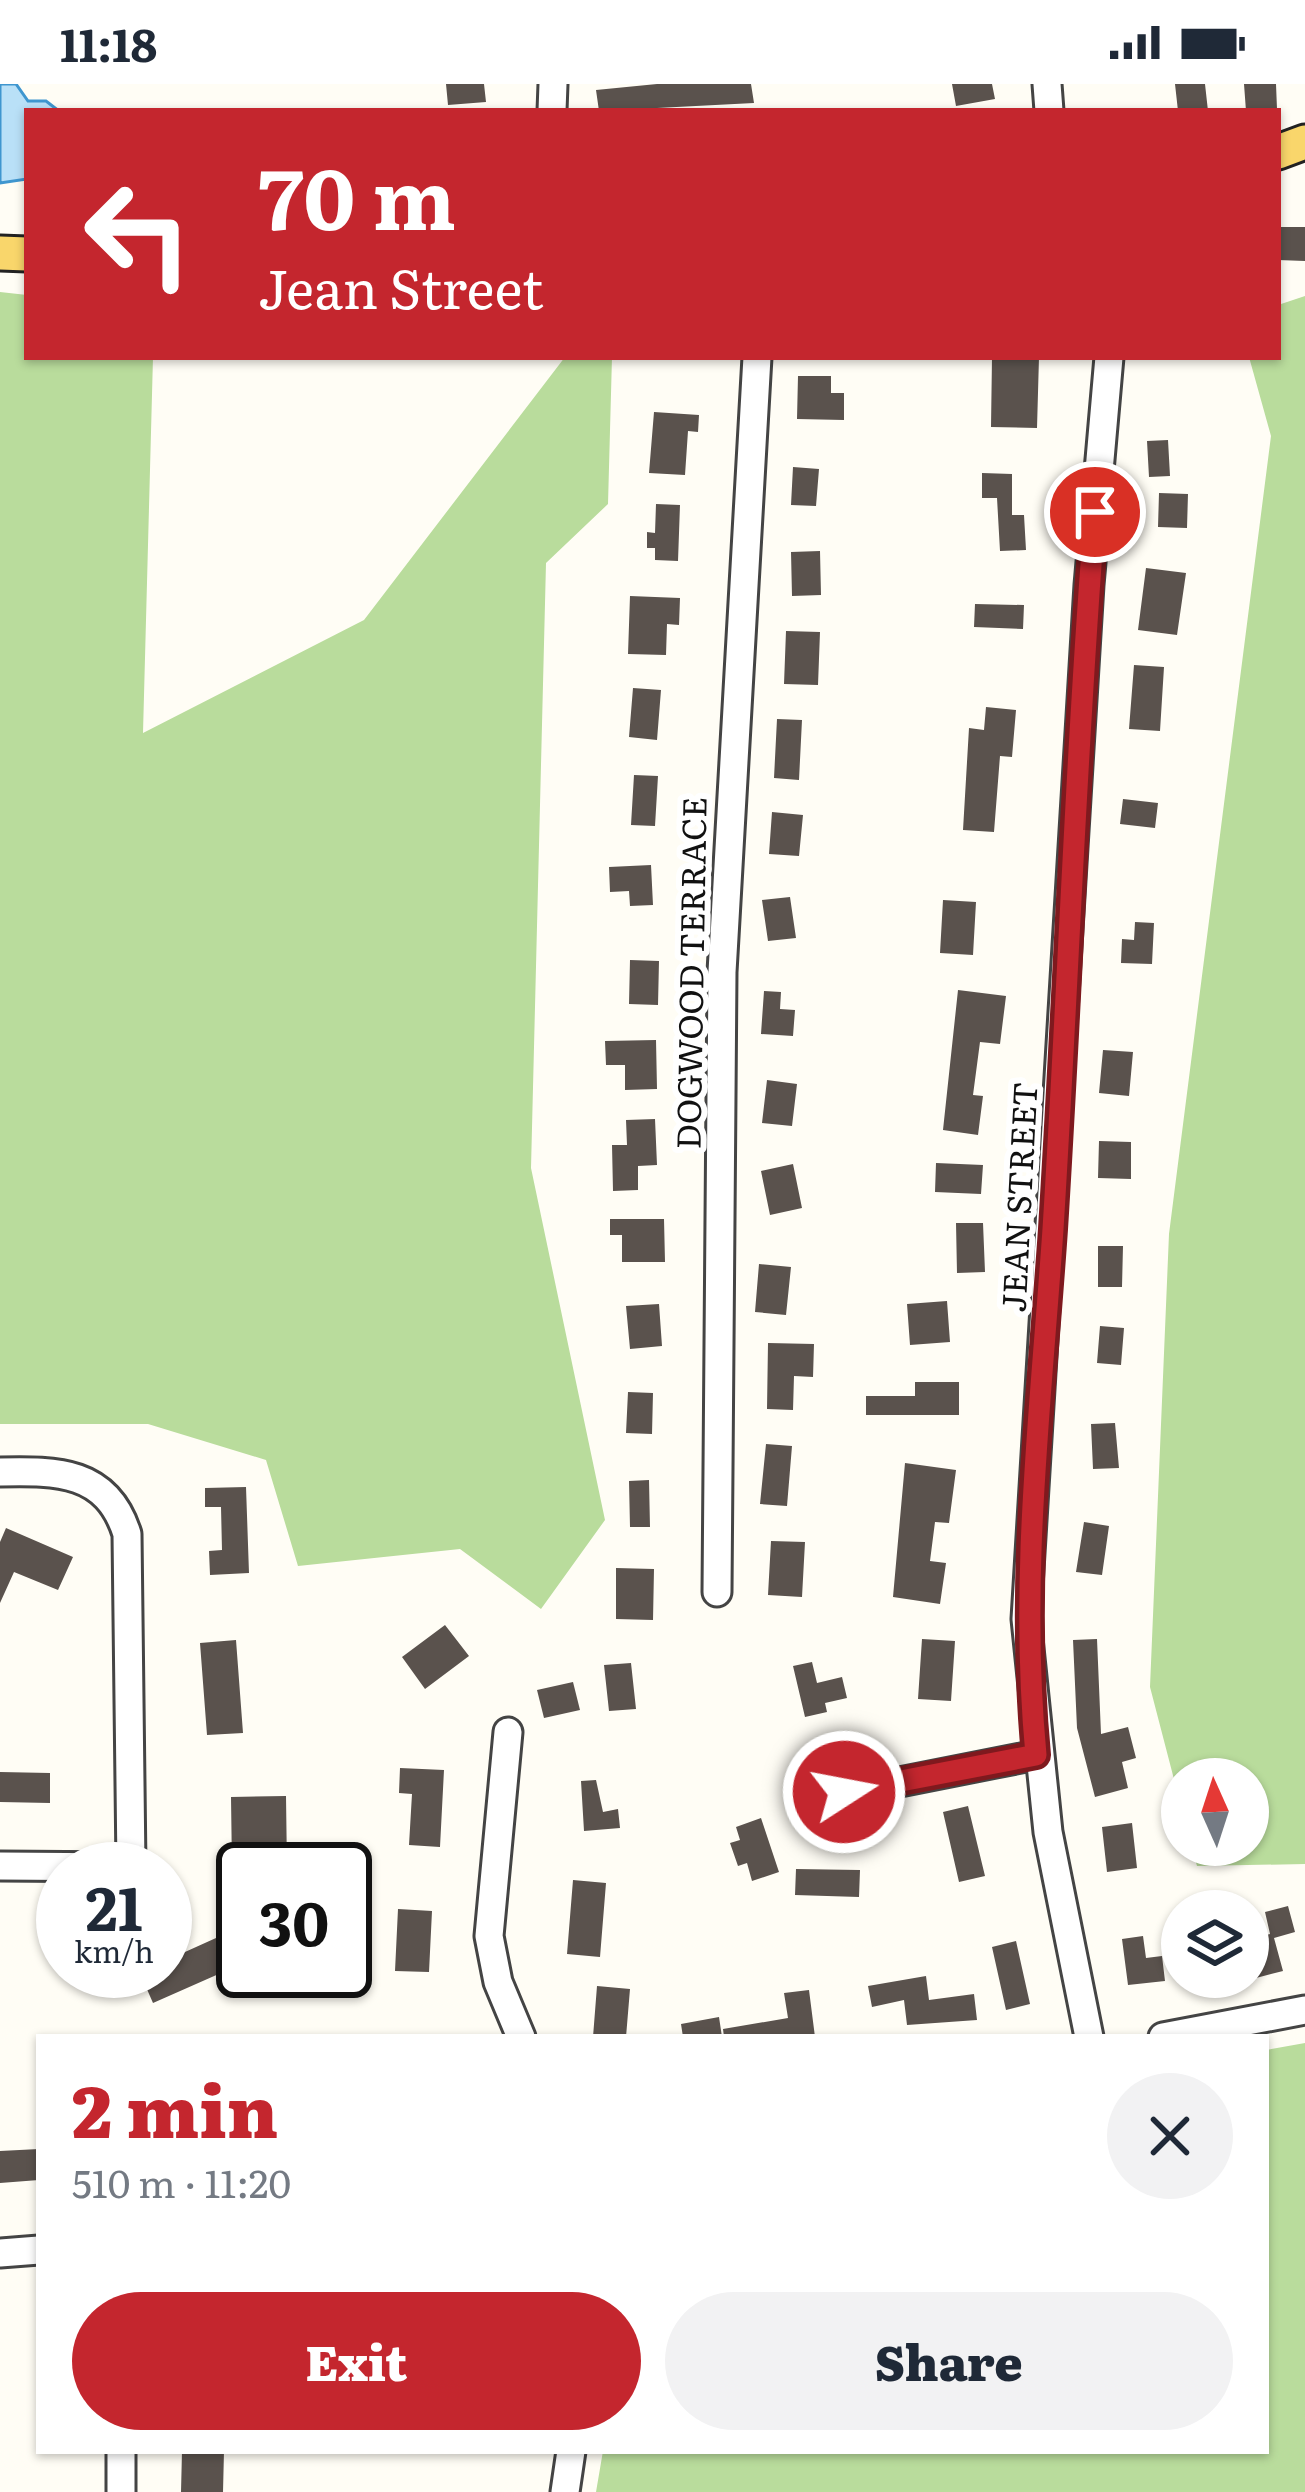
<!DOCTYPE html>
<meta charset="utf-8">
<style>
body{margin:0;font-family:Literata,serif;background:#f2f2f3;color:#1f2937;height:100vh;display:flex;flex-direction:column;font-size:45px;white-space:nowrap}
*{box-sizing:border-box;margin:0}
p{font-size:39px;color:#747a83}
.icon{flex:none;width:66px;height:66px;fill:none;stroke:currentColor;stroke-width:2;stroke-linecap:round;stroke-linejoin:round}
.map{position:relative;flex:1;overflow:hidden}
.details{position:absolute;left:36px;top:1950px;width:1233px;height:420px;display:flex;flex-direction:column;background:#fff;border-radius:0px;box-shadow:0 3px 9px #0004}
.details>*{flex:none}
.guide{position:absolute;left:24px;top:24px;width:1257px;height:252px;border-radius:0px;box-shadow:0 3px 9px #0004;background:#c4262e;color:#fff;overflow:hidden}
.needle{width:78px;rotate:357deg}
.buttons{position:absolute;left:1161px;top:1674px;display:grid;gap:24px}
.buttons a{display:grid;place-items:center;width:108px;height:108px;border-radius:50%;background:#fff;box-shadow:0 3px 9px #0004;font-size:60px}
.speed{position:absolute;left:36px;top:1758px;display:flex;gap:24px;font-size:60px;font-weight:700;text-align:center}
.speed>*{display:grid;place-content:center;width:156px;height:156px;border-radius:50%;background:#fff;box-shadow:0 3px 9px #0004;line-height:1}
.speed small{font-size:30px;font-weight:400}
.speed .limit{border:6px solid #111;border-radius:18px;background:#fff;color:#111}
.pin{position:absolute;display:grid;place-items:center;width:102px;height:102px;color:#fff;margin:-51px;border:6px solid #fff;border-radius:50%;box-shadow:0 3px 12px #0007}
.me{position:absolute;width:132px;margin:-66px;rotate:79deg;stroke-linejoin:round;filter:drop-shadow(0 0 9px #0008)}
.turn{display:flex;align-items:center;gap:42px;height:252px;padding:0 36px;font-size:54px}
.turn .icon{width:156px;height:156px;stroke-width:2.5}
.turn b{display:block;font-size:84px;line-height:102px}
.round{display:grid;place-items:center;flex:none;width:126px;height:126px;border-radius:63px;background:#f2f2f3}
.overview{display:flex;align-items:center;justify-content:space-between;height:204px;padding:0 36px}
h1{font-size:72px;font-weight:800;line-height:90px;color:#c4262e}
.button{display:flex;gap:24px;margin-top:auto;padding:24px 36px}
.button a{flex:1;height:138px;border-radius:72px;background:#c4262e;color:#fff;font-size:48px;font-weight:800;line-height:138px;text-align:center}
.button a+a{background:#f2f2f3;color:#1f2937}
.status{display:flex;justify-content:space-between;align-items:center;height:84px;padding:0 60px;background:#fff;direction:ltr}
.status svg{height:33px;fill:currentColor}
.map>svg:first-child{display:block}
.forest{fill:#b9dc9c}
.water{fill:#b9e0f7;stroke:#3f96cf;stroke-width:3}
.building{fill:#5a524d}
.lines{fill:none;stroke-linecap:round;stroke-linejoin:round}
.minor-casing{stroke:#444;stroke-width:33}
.major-casing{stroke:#222;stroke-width:39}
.minor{stroke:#fff;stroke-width:27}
.major{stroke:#f9d66b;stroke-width:33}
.route-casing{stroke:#7f191e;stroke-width:30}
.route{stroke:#c4262e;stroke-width:21}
.labels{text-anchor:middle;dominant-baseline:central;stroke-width:12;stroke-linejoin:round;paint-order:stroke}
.street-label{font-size:33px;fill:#111;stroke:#fff}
</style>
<div class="status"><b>11:18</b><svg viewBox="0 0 49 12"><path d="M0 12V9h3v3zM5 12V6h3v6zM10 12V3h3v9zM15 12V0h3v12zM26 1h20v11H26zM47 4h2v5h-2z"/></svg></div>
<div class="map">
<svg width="1305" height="2408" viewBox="0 0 1305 2408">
<rect width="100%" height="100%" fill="#fffdf5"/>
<!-- forest -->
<path class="forest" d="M 0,208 L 27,211 L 27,273 L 153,273 L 143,649 L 364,536 L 565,273 L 612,273 L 608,420 L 546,479 L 531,1084 L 605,1436 L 541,1525 L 460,1465 L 298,1482 L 266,1376 L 148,1340 L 0,1340 Z
M 1305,212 L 1305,1780 L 1197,1782 L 1191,1761 L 1248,1761 L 1248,1695 L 1182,1695 L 1182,1726 L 1150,1603 L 1169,1150 L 1271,352 L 1249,273 L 1278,273 L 1278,221 Z
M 1305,1959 L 1305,2408 L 596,2408 L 603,2367 L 1266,2367 L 1266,1966 Z"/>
<!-- water -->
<path class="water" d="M 0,0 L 16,0 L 28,17 L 46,17 L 59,27 L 27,27 L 27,95 L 0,99 Z"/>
<!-- building -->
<path class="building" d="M 446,0 L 484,0 L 486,18 L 448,21 Z
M 657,0 L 751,0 L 754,19 L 599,27 L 596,6 Z
M 952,0 L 992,0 L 995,15 L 956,22 Z
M 1175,0 L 1205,0 L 1208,27 L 1178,27 Z
M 1244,0 L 1276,0 L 1277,25 L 1246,27 Z
M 1278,143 L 1305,143 L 1305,177 L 1278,176 Z
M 992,273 L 1039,273 L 1037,344 L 991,343 Z
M 798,292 L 831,292 L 831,309 L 844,309 L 844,336 L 797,335 Z
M 654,328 L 699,331 L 698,348 L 688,347 L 685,391 L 649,389 Z
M 1168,356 L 1170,392 L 1149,393 L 1147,357 Z
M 793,383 L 819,385 L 816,422 L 791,421 Z
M 982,389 L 1012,390 L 1012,431 L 1024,431 L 1026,466 L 1000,467 L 997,414 L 982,414 Z
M 1159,409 L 1188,410 L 1187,444 L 1158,443 Z
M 656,420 L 680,421 L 678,477 L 655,476 L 655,464 L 647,464 L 647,448 L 655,449 Z
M 820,467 L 821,511 L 792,512 L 791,468 Z
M 1146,484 L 1186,489 L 1177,551 L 1138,546 Z
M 630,512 L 680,514 L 679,541 L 667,540 L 666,571 L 628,570 Z
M 975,520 L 1024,521 L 1023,545 L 974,543 Z
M 786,547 L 820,548 L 818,601 L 784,600 Z
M 1134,581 L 1164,583 L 1160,647 L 1129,645 Z
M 633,604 L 661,606 L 657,656 L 629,653 Z
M 986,623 L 1016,626 L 1012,673 L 1000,672 L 994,748 L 963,746 L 969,644 L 984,646 Z
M 777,635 L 802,636 L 799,696 L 774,694 Z
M 634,691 L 658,692 L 655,742 L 631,741 Z
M 1123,715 L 1158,719 L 1155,744 L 1120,740 Z
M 772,728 L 803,731 L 799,772 L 769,770 Z
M 651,781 L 653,821 L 630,822 L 629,807 L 610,808 L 609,783 Z
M 790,813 L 796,854 L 768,857 L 762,816 Z
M 943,816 L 976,818 L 973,871 L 940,869 Z
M 1135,838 L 1154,839 L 1152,880 L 1121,879 L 1122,855 L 1134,856 Z
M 630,876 L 659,877 L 658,921 L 629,920 Z
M 958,906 L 1006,912 L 1000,960 L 980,958 L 973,1011 L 983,1012 L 978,1051 L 943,1046 Z
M 764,907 L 781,908 L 780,925 L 795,926 L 793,952 L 761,950 Z
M 656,956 L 657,1005 L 625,1006 L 625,981 L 606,981 L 605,957 Z
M 1103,966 L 1133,968 L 1129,1012 L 1099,1009 Z
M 767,996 L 797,1000 L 792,1042 L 762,1039 Z
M 655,1035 L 657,1081 L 638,1082 L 638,1106 L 613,1107 L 612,1061 L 627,1061 L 626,1036 Z
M 1099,1057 L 1131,1058 L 1131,1095 L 1098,1094 Z
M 936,1079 L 983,1081 L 981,1110 L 935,1108 Z
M 793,1080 L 802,1124 L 770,1131 L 761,1087 Z
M 610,1135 L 664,1135 L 665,1178 L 622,1178 L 622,1151 L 610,1151 Z
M 956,1139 L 983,1139 L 985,1188 L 957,1189 Z
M 1098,1162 L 1123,1162 L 1122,1203 L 1098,1203 Z
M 759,1180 L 791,1183 L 786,1231 L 755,1228 Z
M 947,1217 L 950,1258 L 910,1261 L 907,1220 Z
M 659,1220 L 662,1262 L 630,1265 L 626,1222 Z
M 1100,1242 L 1124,1244 L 1121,1281 L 1097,1279 Z
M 768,1259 L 814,1260 L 813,1293 L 794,1292 L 793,1326 L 767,1325 Z
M 915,1298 L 959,1298 L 959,1331 L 866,1331 L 866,1312 L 915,1312 Z
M 628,1308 L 653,1309 L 652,1350 L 626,1349 Z
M 1115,1339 L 1119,1384 L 1093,1385 L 1091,1340 Z
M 766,1360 L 792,1362 L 787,1422 L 760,1420 Z
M 905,1379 L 956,1386 L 949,1439 L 935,1438 L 930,1477 L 946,1479 L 940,1520 L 893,1513 Z
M 649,1396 L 650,1443 L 630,1443 L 629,1397 Z
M 246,1403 L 249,1489 L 210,1491 L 209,1467 L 222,1466 L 221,1423 L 205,1423 L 205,1404 Z
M 1084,1438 L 1109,1442 L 1102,1491 L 1076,1488 Z
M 6,1444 L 73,1473 L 58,1506 L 14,1488 L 0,1519 L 0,1458 Z
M 771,1457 L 805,1458 L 802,1513 L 768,1511 Z
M 616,1484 L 654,1485 L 653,1536 L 616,1535 Z
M 445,1541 L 469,1572 L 425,1605 L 402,1573 Z
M 922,1555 L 955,1557 L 951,1617 L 918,1615 Z
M 1097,1555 L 1101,1650 L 1128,1643 L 1136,1674 L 1122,1678 L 1128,1704 L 1095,1713 L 1077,1644 L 1073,1556 Z
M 236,1556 L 243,1649 L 207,1651 L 200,1559 Z
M 812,1578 L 817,1599 L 842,1593 L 847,1614 L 825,1619 L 827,1628 L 805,1633 L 793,1582 Z
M 631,1579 L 636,1625 L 609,1627 L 604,1581 Z
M 573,1598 L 580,1626 L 544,1634 L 537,1606 Z
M 400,1684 L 444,1686 L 440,1763 L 409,1761 L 412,1710 L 399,1709 Z
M 0,1688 L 50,1689 L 50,1719 L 0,1718 Z
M 596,1696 L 603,1728 L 618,1725 L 620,1744 L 584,1747 L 581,1697 Z
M 286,1712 L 287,1785 L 232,1785 L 231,1713 Z
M 968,1722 L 985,1792 L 959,1798 L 943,1728 Z
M 761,1734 L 779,1788 L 752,1797 L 747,1779 L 738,1782 L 730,1759 L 740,1756 L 736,1743 Z
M 1132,1739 L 1137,1784 L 1107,1788 L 1102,1743 Z
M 796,1785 L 860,1786 L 859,1813 L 795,1811 Z
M 573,1796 L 606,1799 L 600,1873 L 567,1870 Z
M 1288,1822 L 1295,1848 L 1274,1854 L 1283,1887 L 1256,1894 L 1248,1856 L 1270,1850 L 1265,1828 Z
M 398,1825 L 432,1827 L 429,1888 L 395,1887 Z
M 1143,1852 L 1146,1874 L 1162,1872 L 1165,1897 L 1128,1901 L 1122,1855 Z
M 216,1854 L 230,1885 L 153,1919 L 139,1887 L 165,1887 L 165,1877 Z
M 1016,1857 L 1030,1920 L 1006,1926 L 992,1863 Z
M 926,1892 L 929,1916 L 974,1910 L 977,1936 L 907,1941 L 904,1916 L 872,1923 L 868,1902 Z
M 597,1902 L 630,1905 L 626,1953 L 593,1953 Z
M 809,1906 L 815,1953 L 724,1953 L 723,1945 L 788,1934 L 784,1909 Z
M 719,1933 L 722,1953 L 683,1953 L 681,1940 Z
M 39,2065 L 39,2096 L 0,2099 L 0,2067 Z
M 182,2367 L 224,2367 L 223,2408 L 181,2408 Z"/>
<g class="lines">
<!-- minor casing -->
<g class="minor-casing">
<path id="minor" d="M 1047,0 L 1049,27
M 552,27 L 553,0
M 0,1388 C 57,1387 107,1386 127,1450 L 131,1783 L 0,1782
M 717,1508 L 722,888 L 757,273
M 508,1648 L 489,1852 L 498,1898 L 521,1953
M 844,1709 L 1036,1671
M 1089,1953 L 1048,1748 L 1026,1535 L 1089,501 L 1109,273
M 1163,1953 L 1305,1926
M 0,2169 L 39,2166
M 121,2408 L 121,2367
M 565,2408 L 571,2367"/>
</g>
<!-- major casing -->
<g class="major-casing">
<path id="major" d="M 1278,68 L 1305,58
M 0,169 L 27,170"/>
</g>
<!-- minor -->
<use href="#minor" class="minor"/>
<!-- major -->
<use href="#major" class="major"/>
</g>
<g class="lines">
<!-- route casing -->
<g class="route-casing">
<path id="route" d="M 844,1708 L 1036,1671 C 1019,1494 1041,1322 1053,1145 C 1068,906 1076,666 1095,428"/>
</g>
<!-- route -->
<use href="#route" class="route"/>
</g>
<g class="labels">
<!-- street labels -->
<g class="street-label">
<text transform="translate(689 889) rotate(-89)">DOGWOOD TERRACE</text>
<text transform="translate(1017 1113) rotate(-87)">JEAN STREET</text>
</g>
</g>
</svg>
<div class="buttons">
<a><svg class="needle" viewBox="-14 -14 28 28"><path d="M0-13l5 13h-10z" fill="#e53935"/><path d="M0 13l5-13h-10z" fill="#747a83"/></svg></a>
<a><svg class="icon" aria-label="layers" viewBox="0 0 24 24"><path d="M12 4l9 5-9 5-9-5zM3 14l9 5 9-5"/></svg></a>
</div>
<div class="speed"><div>21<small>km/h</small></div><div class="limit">30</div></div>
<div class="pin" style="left:1095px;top:428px;background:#d93025"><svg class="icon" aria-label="arrive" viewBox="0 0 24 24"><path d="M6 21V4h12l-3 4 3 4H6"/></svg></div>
<svg class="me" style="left:844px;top:1708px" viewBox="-20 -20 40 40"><circle r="17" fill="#c4262e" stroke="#fff" stroke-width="3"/><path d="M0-11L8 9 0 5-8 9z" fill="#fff"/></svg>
<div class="guide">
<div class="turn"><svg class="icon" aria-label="left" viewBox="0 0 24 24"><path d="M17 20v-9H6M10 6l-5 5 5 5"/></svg><div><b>70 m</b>Jean Street</div></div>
</div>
<section class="details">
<div class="overview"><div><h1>2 min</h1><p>510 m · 11:20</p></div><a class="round"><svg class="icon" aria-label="close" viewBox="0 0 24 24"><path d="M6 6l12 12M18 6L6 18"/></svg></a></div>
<div class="button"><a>Exit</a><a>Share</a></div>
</section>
</div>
